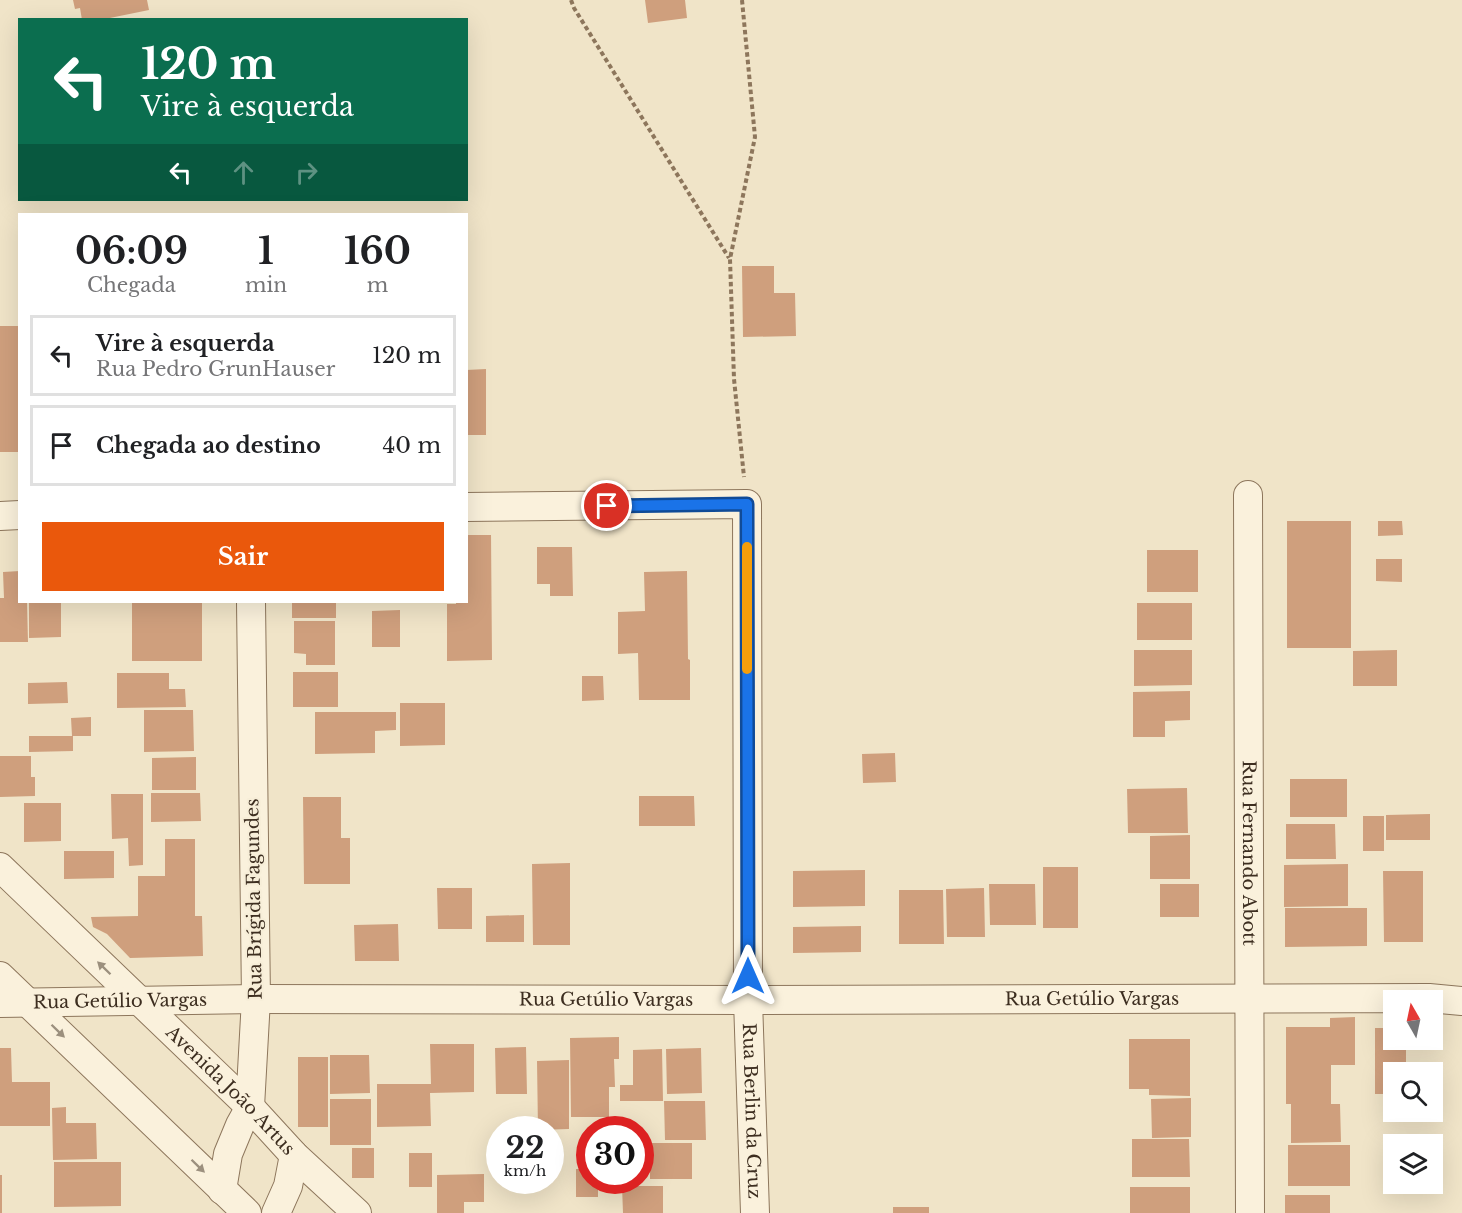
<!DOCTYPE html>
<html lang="pt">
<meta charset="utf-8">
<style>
body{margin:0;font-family:"Libre Baskerville",serif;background:#f6f6f6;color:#202124;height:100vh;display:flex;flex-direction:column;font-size:22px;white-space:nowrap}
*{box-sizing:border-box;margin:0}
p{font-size:20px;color:#757577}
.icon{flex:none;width:33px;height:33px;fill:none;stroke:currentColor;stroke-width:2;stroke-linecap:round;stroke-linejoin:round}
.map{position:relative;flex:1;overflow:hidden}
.sheet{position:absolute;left:18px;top:213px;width:450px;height:390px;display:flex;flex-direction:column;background:#fff;border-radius:0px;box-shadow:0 6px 24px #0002}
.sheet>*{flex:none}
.hud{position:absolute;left:18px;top:18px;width:450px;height:183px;border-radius:0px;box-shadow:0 6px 24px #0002;background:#0b6e4f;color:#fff;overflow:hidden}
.needle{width:39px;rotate:351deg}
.controls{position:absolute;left:1383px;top:990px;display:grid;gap:12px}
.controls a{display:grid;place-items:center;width:60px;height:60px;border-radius:0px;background:#fff;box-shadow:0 6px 24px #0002;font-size:30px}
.speed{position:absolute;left:486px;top:1116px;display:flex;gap:12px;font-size:30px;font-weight:700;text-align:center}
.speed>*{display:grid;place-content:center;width:78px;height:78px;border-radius:50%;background:#fff;box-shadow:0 6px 24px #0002;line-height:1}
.speed small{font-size:15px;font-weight:400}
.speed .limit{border:9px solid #d22;background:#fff;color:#111}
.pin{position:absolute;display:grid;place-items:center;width:51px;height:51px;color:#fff;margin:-26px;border:3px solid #fff;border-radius:50%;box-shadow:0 2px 6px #0007}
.me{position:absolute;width:66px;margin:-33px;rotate:0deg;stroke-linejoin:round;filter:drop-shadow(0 0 4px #0008)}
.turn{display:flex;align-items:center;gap:21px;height:126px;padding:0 24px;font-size:27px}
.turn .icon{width:78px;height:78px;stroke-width:2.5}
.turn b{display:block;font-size:42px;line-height:51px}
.lanes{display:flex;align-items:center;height:57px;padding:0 24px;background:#0003;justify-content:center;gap:30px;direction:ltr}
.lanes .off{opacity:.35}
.eta{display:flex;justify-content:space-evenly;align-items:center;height:102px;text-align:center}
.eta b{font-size:36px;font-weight:800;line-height:42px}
.primary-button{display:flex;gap:12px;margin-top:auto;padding:12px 24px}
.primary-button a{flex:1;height:69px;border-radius:0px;background:#ea580c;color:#fff;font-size:24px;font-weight:800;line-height:69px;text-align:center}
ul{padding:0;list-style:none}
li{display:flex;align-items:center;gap:18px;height:81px;margin:0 12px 9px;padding:0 12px;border:3px solid #e0e0e0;border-radius:0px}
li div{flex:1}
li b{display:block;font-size:22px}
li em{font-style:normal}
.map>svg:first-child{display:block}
.building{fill:#cf9f7d}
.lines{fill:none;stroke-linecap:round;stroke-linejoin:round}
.street-casing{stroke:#8d765c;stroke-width:30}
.path{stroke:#8d765c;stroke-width:4;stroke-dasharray:4.5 3;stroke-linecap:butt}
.street{stroke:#faf1dc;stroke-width:28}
.oneway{fill:#9c907e}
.route-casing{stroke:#114b97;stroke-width:15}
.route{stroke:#1a73e8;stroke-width:10}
.slow{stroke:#f59e0b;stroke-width:10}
.labels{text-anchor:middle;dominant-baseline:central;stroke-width:4.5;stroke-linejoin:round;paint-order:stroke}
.street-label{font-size:18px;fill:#3d2e20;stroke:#f7eed8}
</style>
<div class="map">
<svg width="1462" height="1213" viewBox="0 0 1462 1213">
<rect width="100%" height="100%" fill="#f0e4c8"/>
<!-- building -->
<path class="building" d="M 73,0 L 147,0 L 149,10 L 100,20 L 82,20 L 80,8 L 75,9 Z
M 645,0 L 685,0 L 687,18 L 648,23 Z
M 742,266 L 774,266 L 774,293 L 795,293 L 796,336 L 743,337 Z
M 0,326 L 20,326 L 20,452 L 0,452 Z
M 486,369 L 486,435 L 466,435 L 466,370 Z
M 1287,521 L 1351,521 L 1351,648 L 1287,648 Z
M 1378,521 L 1402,521 L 1403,535 L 1378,536 Z
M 466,535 L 491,535 L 492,660 L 447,661 L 447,604 L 456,604 L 456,602 L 466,602 Z
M 537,547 L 572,547 L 573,596 L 550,596 L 550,584 L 537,584 Z
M 1147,550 L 1198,550 L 1198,592 L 1147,592 Z
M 1376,559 L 1402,559 L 1402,582 L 1376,581 Z
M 20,571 L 20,602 L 27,602 L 28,642 L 0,642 L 0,598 L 4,598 L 3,572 Z
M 687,571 L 688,659 L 690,660 L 690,700 L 639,700 L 638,653 L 618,654 L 618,612 L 645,611 L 644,572 Z
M 29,602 L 61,602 L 61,637 L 29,638 Z
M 132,602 L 202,602 L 202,661 L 132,661 Z
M 292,602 L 336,602 L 336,618 L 292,618 Z
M 1137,603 L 1192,603 L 1192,640 L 1137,640 Z
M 400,610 L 400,647 L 372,647 L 372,611 Z
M 294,621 L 335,621 L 335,665 L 306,665 L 306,654 L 294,653 Z
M 1134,650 L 1192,650 L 1192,685 L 1134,686 Z
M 1397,650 L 1397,686 L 1353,686 L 1353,651 Z
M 293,672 L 338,672 L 338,707 L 293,707 Z
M 117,673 L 169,673 L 169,689 L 185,689 L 186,707 L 117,708 Z
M 582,676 L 603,676 L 604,700 L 582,701 Z
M 67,682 L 68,703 L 28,704 L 28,683 Z
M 1190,691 L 1190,720 L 1165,721 L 1165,737 L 1133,737 L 1133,692 Z
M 400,703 L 445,703 L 445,745 L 400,746 Z
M 144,710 L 193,710 L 194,751 L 144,752 Z
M 315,712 L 396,712 L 396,730 L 375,731 L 375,753 L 315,754 Z
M 91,717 L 91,736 L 72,736 L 71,718 Z
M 29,736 L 73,736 L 73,751 L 29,752 Z
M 895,753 L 896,782 L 863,783 L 862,754 Z
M 0,756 L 31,756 L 31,777 L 35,777 L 35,796 L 0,797 Z
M 196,757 L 196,790 L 152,790 L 152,758 Z
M 1290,779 L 1347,779 L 1347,817 L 1290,817 Z
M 1187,788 L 1188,833 L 1128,833 L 1127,789 Z
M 151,793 L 200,793 L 201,821 L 151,822 Z
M 111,794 L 143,794 L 143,865 L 129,866 L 128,838 L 112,839 Z
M 639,796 L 694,796 L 695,826 L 639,826 Z
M 303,797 L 341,797 L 341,838 L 350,838 L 350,884 L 304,884 Z
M 24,803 L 61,803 L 61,841 L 24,842 Z
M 1430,814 L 1430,840 L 1386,840 L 1386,815 Z
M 1363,816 L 1384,816 L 1384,851 L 1363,851 Z
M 1286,824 L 1335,824 L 1336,859 L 1286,859 Z
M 1190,835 L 1190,879 L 1150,879 L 1150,836 Z
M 165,839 L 195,839 L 195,916 L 202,916 L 203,956 L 130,958 L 107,934 L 93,927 L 91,917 L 138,916 L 138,876 L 165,876 Z
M 64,851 L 114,851 L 114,878 L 64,879 Z
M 570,863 L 570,945 L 533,945 L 532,864 Z
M 1348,864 L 1348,906 L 1284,907 L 1284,865 Z
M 1043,867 L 1078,867 L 1078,928 L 1043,928 Z
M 865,870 L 865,906 L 793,907 L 793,871 Z
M 1383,871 L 1423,871 L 1423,942 L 1384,942 Z
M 989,884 L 1035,884 L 1036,925 L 990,925 Z
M 1160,884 L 1199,884 L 1199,917 L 1160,917 Z
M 437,888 L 472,888 L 472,929 L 438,929 Z
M 984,888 L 985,937 L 947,937 L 946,889 Z
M 899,890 L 943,890 L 944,944 L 899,944 Z
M 1285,908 L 1367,908 L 1367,946 L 1285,947 Z
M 524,915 L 524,942 L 486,942 L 486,916 Z
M 398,924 L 399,961 L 355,961 L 354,925 Z
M 861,926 L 861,952 L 793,953 L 793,927 Z
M 1355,1017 L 1355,1065 L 1331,1065 L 1331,1104 L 1340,1104 L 1341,1142 L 1291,1143 L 1291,1104 L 1286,1104 L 1286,1027 L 1330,1027 L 1330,1018 Z
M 1375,1028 L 1394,1028 L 1394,1040 L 1406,1040 L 1406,1072 L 1394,1072 L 1394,1094 L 1375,1094 Z
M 619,1037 L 619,1059 L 614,1059 L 615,1087 L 609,1087 L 609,1117 L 571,1117 L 570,1038 Z
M 1129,1039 L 1190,1039 L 1190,1096 L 1149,1095 L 1149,1089 L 1129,1089 Z
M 430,1044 L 474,1044 L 474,1092 L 430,1093 L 431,1126 L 377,1127 L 377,1084 L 431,1084 Z
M 526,1047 L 527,1094 L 496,1094 L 495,1048 Z
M 0,1048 L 11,1048 L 12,1082 L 50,1082 L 50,1126 L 0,1126 Z
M 701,1048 L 702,1093 L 667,1094 L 666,1049 Z
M 662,1049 L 663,1101 L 620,1101 L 620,1085 L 633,1085 L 633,1050 Z
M 330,1055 L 369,1055 L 370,1093 L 330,1094 Z
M 298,1057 L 328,1057 L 328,1127 L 298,1127 Z
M 569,1060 L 569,1129 L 538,1130 L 537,1061 Z
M 1191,1098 L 1191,1137 L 1152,1138 L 1151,1099 Z
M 330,1099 L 371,1099 L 371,1145 L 330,1145 Z
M 664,1101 L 705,1101 L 706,1140 L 665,1140 Z
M 66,1107 L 66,1123 L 96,1123 L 97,1159 L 53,1160 L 52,1108 Z
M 1132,1139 L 1189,1139 L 1190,1177 L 1132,1177 Z
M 650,1143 L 692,1143 L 692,1179 L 650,1179 Z
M 1288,1145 L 1350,1145 L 1350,1186 L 1288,1186 Z
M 352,1148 L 374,1148 L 374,1178 L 352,1178 Z
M 409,1153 L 432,1153 L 432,1187 L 409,1187 Z
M 54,1162 L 121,1162 L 121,1206 L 54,1207 Z
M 576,1169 L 590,1169 L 590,1180 L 598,1180 L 598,1197 L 576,1197 Z
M 484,1174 L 484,1202 L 464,1202 L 464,1213 L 437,1213 L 437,1175 Z
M 0,1175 L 2,1175 L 2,1213 L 0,1213 Z
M 622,1186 L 663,1186 L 663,1213 L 623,1213 Z
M 1130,1187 L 1190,1187 L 1190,1213 L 1130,1213 Z
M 1285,1195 L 1330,1195 L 1330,1213 L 1285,1213 Z
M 893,1207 L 929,1207 L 929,1213 L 893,1213 Z"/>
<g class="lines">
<!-- street casing -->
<g class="street-casing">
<g id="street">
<path id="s1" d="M 1248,495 L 1250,1213"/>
<path id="s2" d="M 466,507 L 747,504 L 748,1000 L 755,1213"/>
<path d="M 0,516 L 20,515"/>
<path id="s3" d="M 0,867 L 250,1107 L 294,1155 L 357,1213"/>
<path d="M 0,976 L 247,1213"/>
<path id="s4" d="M 0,1003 L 256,999 L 748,1000 L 1429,998 L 1462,1001"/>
<path d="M 222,1190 L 228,1154 L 240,1125 L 250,1107 L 256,999 L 251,602"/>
<path d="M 276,1213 L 288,1186 L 294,1155"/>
</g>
</g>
<!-- path -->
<path class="path" d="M 571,0 L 574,8 L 729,258
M 742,0 L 755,137 L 730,259 L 734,379 L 744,477"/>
<!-- street -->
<use href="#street" class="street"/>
</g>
<!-- one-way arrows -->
<defs><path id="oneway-solid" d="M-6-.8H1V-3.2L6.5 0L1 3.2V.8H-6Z" transform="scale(1.5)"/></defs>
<g class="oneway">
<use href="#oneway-solid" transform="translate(104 968) rotate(-136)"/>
<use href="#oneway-solid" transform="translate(58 1031) rotate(44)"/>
<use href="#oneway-solid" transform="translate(198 1166) rotate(44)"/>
</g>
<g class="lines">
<!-- route casing -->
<g class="route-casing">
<path id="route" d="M 607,506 L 747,504 L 748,976"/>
</g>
<!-- route -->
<use href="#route" class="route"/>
<!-- slow -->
<path class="slow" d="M 747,547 L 747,669"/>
</g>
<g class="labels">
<!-- street labels -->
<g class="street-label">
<text stroke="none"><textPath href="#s1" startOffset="358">Rua Fernando Abott</textPath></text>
<text transform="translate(254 899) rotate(-91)">Rua Brígida Fagundes</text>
<text stroke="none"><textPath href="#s4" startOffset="1092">Rua Getúlio Vargas</textPath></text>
<text stroke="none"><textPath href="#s4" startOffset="606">Rua Getúlio Vargas</textPath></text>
<text stroke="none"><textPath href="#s4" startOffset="120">Rua Getúlio Vargas</textPath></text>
<text stroke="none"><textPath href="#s3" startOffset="321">Avenida João Artus</textPath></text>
<text stroke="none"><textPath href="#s2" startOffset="888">Rua Berlin da Cruz</textPath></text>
</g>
</g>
</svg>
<div class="controls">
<a><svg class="needle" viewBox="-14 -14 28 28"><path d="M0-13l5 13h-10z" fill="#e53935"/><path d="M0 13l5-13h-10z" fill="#757577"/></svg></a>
<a><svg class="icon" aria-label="search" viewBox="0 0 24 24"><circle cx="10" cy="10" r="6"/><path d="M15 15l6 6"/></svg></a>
<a><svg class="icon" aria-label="layers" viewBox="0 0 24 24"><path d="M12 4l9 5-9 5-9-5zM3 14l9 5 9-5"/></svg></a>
</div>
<div class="speed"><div>22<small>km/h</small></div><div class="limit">30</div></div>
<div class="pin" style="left:607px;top:506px;background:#d93025"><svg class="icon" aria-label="arrive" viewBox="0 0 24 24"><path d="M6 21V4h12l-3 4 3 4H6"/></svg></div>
<svg class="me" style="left:748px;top:976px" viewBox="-20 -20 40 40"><path d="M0-17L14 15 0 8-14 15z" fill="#1a73e8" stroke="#fff" stroke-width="4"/></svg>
<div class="hud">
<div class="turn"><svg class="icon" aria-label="left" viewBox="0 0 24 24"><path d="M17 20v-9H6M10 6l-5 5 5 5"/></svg><div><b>120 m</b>Vire à esquerda</div></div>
<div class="lanes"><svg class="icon" aria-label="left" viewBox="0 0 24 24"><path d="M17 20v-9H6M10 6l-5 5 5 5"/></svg><svg class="icon off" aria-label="ahead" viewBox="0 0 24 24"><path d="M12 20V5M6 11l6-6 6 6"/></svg><svg class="icon off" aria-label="right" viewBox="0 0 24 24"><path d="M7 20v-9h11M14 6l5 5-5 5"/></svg></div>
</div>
<section class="sheet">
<div class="eta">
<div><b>06:09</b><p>Chegada</p></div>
<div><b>1</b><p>min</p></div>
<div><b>160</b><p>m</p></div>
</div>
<ul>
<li><svg class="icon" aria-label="left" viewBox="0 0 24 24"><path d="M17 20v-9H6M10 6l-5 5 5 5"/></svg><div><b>Vire à esquerda</b><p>Rua Pedro GrunHauser</p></div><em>120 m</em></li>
<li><svg class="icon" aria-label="arrive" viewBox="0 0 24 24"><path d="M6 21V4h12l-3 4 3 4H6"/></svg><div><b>Chegada ao destino</b></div><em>40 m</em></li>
</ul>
<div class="primary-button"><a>Sair</a></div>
</section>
</div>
